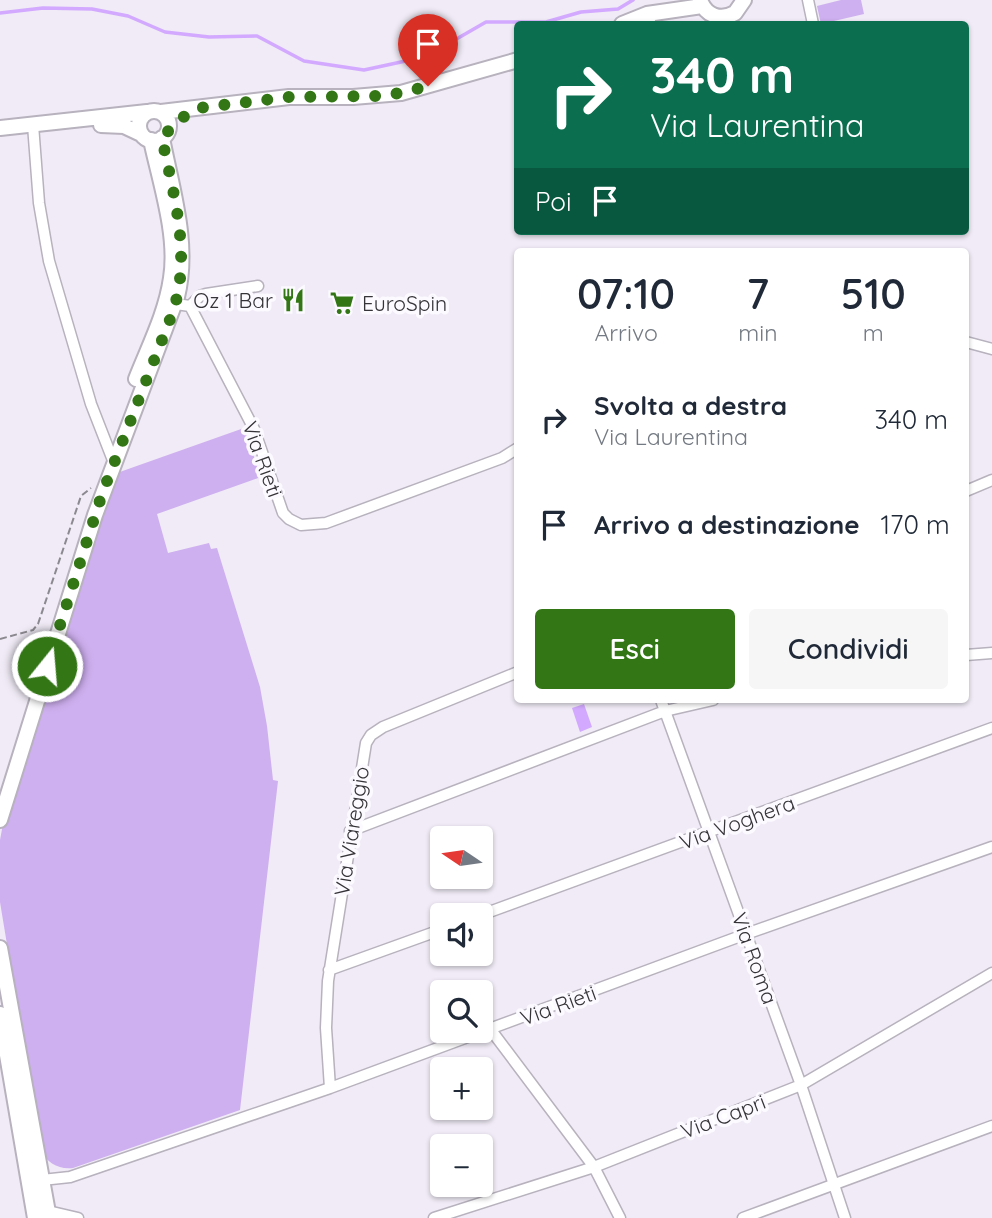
<!DOCTYPE html>
<html lang="it">
<meta charset="utf-8">
<style>
body{margin:0;font-family:Quicksand,sans-serif;background:#f6f6f7;color:#1f2937;height:100vh;display:flex;flex-direction:column;font-size:26px;white-space:nowrap}
*{box-sizing:border-box;margin:0}
p{font-size:23px;color:#747a83}
.icon{flex:none;width:38px;height:38px;fill:none;stroke:currentColor;stroke-width:2;stroke-linecap:round;stroke-linejoin:round}
.map{position:relative;flex:1;overflow:hidden}
.side{position:absolute;left:514px;top:248px;width:455px;height:455px;display:flex;flex-direction:column;background:#fff;border-radius:7px;box-shadow:0 2px 5px #0004}
.side>*{flex:none}
.top-card{position:absolute;left:514px;top:21px;width:455px;height:214px;border-radius:7px;box-shadow:0 2px 5px #0004;background:#0b6e4f;color:#fff;overflow:hidden}
.needle{width:46px;rotate:283deg}
.tools{position:absolute;left:430px;top:826px;display:grid;gap:14px}
.tools a{display:grid;place-items:center;width:63px;height:63px;border-radius:7px;background:#fff;box-shadow:0 2px 5px #0004;font-size:35px}
.pin{position:absolute;display:grid;place-items:center;width:60px;height:60px;color:#fff;margin:-72px -30px;border-radius:50% 50% 50% 0;rotate:-45deg;box-shadow:0 0 7px #0007}
.pin .icon{rotate:45deg}
.me{position:absolute;width:77px;margin:-38px;rotate:17deg;stroke-linejoin:round;filter:drop-shadow(0 0 5px #0008)}
.turn{display:flex;align-items:center;gap:24px;height:147px;padding:0 21px;font-size:32px}
.turn .icon{width:91px;height:91px;stroke-width:2.5}
.turn b{display:block;font-size:49px;line-height:60px}
.then{display:flex;align-items:center;height:66px;padding:0 21px;background:#0003;gap:14px;font-size:26px}
.eta{display:flex;justify-content:space-evenly;align-items:center;height:119px;text-align:center}
.eta b{font-size:42px;font-weight:600;line-height:49px}
.button{display:flex;gap:14px;margin-top:auto;padding:14px 21px}
.button a{flex:1;height:80px;border-radius:7px;background:#337616;color:#fff;font-size:28px;font-weight:600;line-height:80px;text-align:center}
.button a+a{background:#f6f6f7;color:#1f2937}
ul{padding:0;list-style:none}
li{display:flex;align-items:center;gap:21px;height:105px;padding:0 21px}
li div{flex:1}
li b{display:block;font-size:26px}
li em{font-style:normal}
.map>svg:first-child{display:block}
.green{fill:#ceafef}
.water{fill:#d2a9fe}
.lines{fill:none;stroke-linecap:round;stroke-linejoin:round}
.stream{stroke:#d2a9fe;stroke-width:3.5}
.street-casing{stroke:#b7b2bd;stroke-width:13}
.secondary-casing{stroke:#b7b2bd;stroke-width:18}
.path{stroke:#8c8990;stroke-width:2;stroke-dasharray:7 3.5;stroke-linecap:butt}
.street{stroke:#fff;stroke-width:10}
.secondary{stroke:#fff;stroke-width:14}
.route{stroke:#337616;stroke-width:12;stroke-dasharray:0 21.6}
.labels{text-anchor:middle;dominant-baseline:central;stroke-width:7;stroke-linejoin:round;paint-order:stroke}
.poi-label{font-size:21px;fill:#353337;stroke:#fcfaff;text-anchor:end}
.street-label{font-size:21px;fill:#353337;stroke:#fcfaff}
</style>
<div class="map">
<svg width="992" height="1218" viewBox="0 0 992 1218">
<rect width="100%" height="100%" fill="#f0ebf6"/>
<!-- green -->
<path class="green" d="M 841,0 L 861,0 L 864,14 L 821,24 L 817,6 Z
M 244,428 L 261,477 L 157,514 L 168,553 L 209,543 L 211,549 L 217,548 L 260,687 L 267,726 L 273,780 L 278,781 L 240,1110 L 73,1168 C 60,1170 46,1163 41,1150 L 0,902 L 0,840 L 3,824 L 90,550 L 117,473 Z"/>
<!-- water -->
<path class="water" d="M 584,704 L 592,727 L 580,732 L 572,708 Z"/>
<g class="lines">
<!-- stream -->
<path class="stream" d="M 0,13 L 43,8 L 92,9 L 128,16 L 165,32 L 209,37 L 257,36 L 304,61 L 364,70 L 415,59 L 453,41 L 486,22 L 546,22 L 581,12 L 618,9 L 633,0"/>
<!-- street casing -->
<g class="street-casing">
<path id="street" d="M 808,0 L 813,24
M 647,14 L 651,24
M 33,125 L 39,203 L 49,261 L 91,404 L 114,463
M 176,304 L 190,306 L 254,429 L 283,513 L 289,519 L 301,525 L 326,523 L 502,458 L 518,448
M 190,306 L 200,296 L 206,294 L 258,286
M 966,342 L 992,349
M 966,491 L 992,480
M 966,655 L 992,653
M 661,700 L 801,1085 L 845,1218
M 350,831 L 665,711 L 713,700
M 481,915 L 992,728
M 329,970 L 443,929
M 491,1030 L 594,1167 L 620,1218
M 330,1088 L 326,1028 L 328,981 L 366,743 L 371,735 L 383,727 L 518,672
M 42,1180 L 70,1177 L 330,1088 L 746,934 L 992,847
M 48,1211 L 78,1218
M 434,1218 L 594,1167 L 801,1085 L 992,973
M 743,1218 L 992,1126"/>
</g>
<!-- secondary casing -->
<g class="secondary-casing">
<path id="secondary" d="M 700,0 C 706,16 720,21 735,13 L 744,0
M 622,24 L 647,14 L 702,6
M139 126a15 15 0 1 1 30 0a15 15 0 1 1-30 0Z
M 161,112 L 289,97 L 353,97 L 401,93 L 518,60
M 101,125 L 124,126 L 141,134
M 0,128 L 147,112
M 136,379 C 149,346 166,313 171,278 C 178,236 160,182 151,140
M 0,820 L 95,515 L 177,297 C 190,244 172,190 162,138
M 0,948 L 49,1218
M 0,1014 L 35,1218"/>
</g>
<!-- path -->
<path class="path" d="M 0,639 L 33,630 L 38,624 L 81,496 L 91,488"/>
<!-- street -->
<use href="#street" class="street"/>
<!-- secondary -->
<use href="#secondary" class="secondary"/>
</g>
<g class="lines">
<!-- route -->
<path class="route" d="M 47,666 L 102,494 L 171,317 C 193,258 174,198 162,138 L 177,121 L 198,108 L 289,97 L 375,96 L 401,93 L 428,86"/>
</g>
<!-- icons -->
<defs>
<g id="restaurant-bare" transform="scale(1.89)"><path d="M-5-6h1v4h1v-4h1v4h1v-4h1v5L-1.5 .5V6h-2V.5L-5-1ZM5-6V6H3V1.5H1.5Q1.5-4 5-6Z" fill="#337616" stroke="#fcfaff" stroke-width="2.5" paint-order="stroke"/></g>
<g id="supermarket-bare" transform="scale(1.89)"><path d="M-6-5.5h2.5l.6 2H6L4.5 2H-2.5L-4.4-4H-6ZM-1.5 3.2a1.3 1.3 0 1 0 .1 0ZM3 3.2a1.3 1.3 0 1 0 .1 0Z" fill="#337616" stroke="#fcfaff" stroke-width="2.5" paint-order="stroke"/></g>
</defs>
<g fill-rule="evenodd">
<use href="#restaurant-bare" x="293" y="300"/>
<use href="#supermarket-bare" x="342" y="303"/>
</g>
<g class="labels">
<!-- poi labels -->
<g class="poi-label">
<text x="273" y="300">Oz 1 Bar</text>
<text x="362" y="303" text-anchor="start">EuroSpin</text>
</g>
<!-- street labels -->
<g class="street-label">
<text transform="translate(263 459) rotate(70)">Via Rieti</text>
<text transform="translate(737 822) rotate(-20)">Via Voghera</text>
<text transform="translate(351 831) rotate(-81)">Via Viareggio</text>
<text transform="translate(755 958) rotate(70)">Via Roma</text>
<text transform="translate(558 1005) rotate(-20)">Via Rieti</text>
<text transform="translate(723 1116) rotate(-21)">Via Capri</text>
</g>
</g>
</svg>
<div class="tools">
<a><svg class="needle" viewBox="-14 -14 28 28"><path d="M0-13l5 13h-10z" fill="#e53935"/><path d="M0 13l5-13h-10z" fill="#747a83"/></svg></a>
<a><svg class="icon" aria-label="sound" viewBox="0 0 24 24"><path d="M4 9h4l5-4v14l-5-4H4zM17 9q2 3 0 6"/></svg></a>
<a><svg class="icon" aria-label="search" viewBox="0 0 24 24"><circle cx="10" cy="10" r="6"/><path d="M15 15l6 6"/></svg></a>
<a>+</a>
<a>−</a>
</div>
<div class="pin" style="left:428px;top:86px;background:#d93025"><svg class="icon" aria-label="arrive" viewBox="0 0 24 24"><path d="M6 21V4h12l-3 4 3 4H6"/></svg></div>
<svg class="me" style="left:47px;top:666px" viewBox="-20 -20 40 40"><circle r="17" fill="#337616" stroke="#fff" stroke-width="3"/><path d="M0-11L8 9 0 5-8 9z" fill="#fff"/></svg>
<div class="top-card">
<div class="turn"><svg class="icon" aria-label="right" viewBox="0 0 24 24"><path d="M7 20v-9h11M14 6l5 5-5 5"/></svg><div><b>340 m</b>Via Laurentina</div></div>
<div class="then">Poi<svg class="icon" aria-label="arrive" viewBox="0 0 24 24"><path d="M6 21V4h12l-3 4 3 4H6"/></svg></div>
</div>
<section class="side">
<div class="eta">
<div><b>07:10</b><p>Arrivo</p></div>
<div><b>7</b><p>min</p></div>
<div><b>510</b><p>m</p></div>
</div>
<ul>
<li><svg class="icon" aria-label="right" viewBox="0 0 24 24"><path d="M7 20v-9h11M14 6l5 5-5 5"/></svg><div><b>Svolta a destra</b><p>Via Laurentina</p></div><em>340 m</em></li>
<li><svg class="icon" aria-label="arrive" viewBox="0 0 24 24"><path d="M6 21V4h12l-3 4 3 4H6"/></svg><div><b>Arrivo a destinazione</b></div><em>170 m</em></li>
</ul>
<div class="button"><a>Esci</a><a>Condividi</a></div>
</section>
</div>
